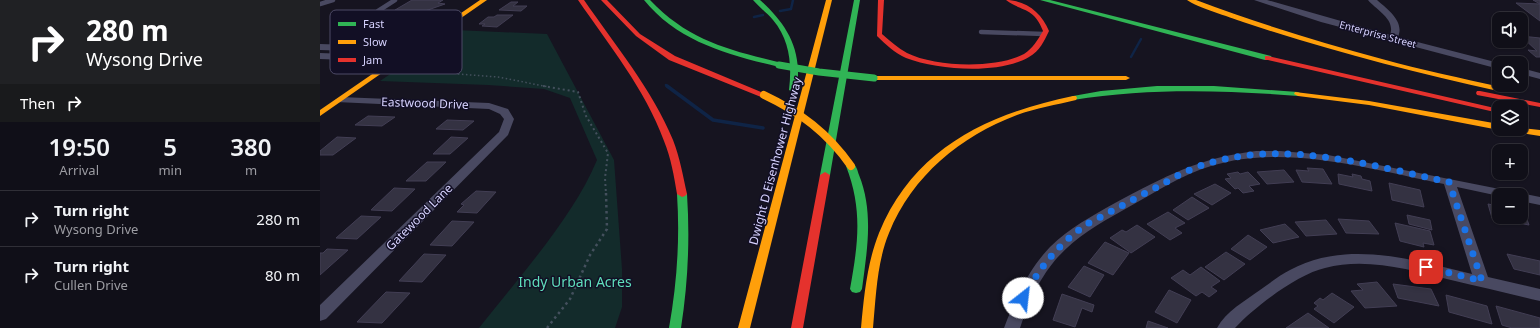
<!DOCTYPE html>
<meta charset="utf-8">
<style>
body{margin:0;font-family:"Noto Sans",sans-serif;background:#191821;color:#f1f3f6;height:100vh;display:flex;flex-direction:column;font-size:15px;white-space:nowrap}
*{box-sizing:border-box;margin:0}
p{font-size:13px;color:#9c9ca2}
.icon{flex:none;width:22px;height:22px;fill:none;stroke:currentColor;stroke-width:2;stroke-linecap:round;stroke-linejoin:round}
.map{position:relative;flex:1;overflow:hidden}
.sheet{display:flex;flex-direction:column;background:#100f18;width:320px}
.sheet>*{flex:none}
.hud{background:#202124;color:#fff;overflow:hidden}
.buttons{position:absolute;left:1172px;top:12px;display:grid;gap:8px}
.buttons a{display:grid;place-items:center;width:36px;height:36px;border-radius:8px;background:#100f18;box-shadow:0 1px 3px #0004,0 0 0 1px #302f37;font-size:20px}
.pin{position:absolute;display:grid;place-items:center;width:34px;height:34px;color:#fff;margin:-17px;border-radius:8px;box-shadow:0 2px 6px #0006}
.me{position:absolute;width:44px;margin:-22px;rotate:29deg;stroke-linejoin:round;filter:drop-shadow(0 0 3px #0008)}
.turn{display:flex;align-items:center;gap:14px;height:84px;padding:0 20px;font-size:18px}
.turn .icon{width:52px;height:52px;stroke-width:2.5}
.turn b{display:block;font-size:28px;line-height:34px}
.then{display:flex;align-items:center;height:38px;padding:0 20px;background:#0003;gap:8px;font-size:15px}
.eta{display:flex;justify-content:space-evenly;align-items:center;height:68px;text-align:center}
.eta b{font-size:24px;font-weight:600;line-height:28px}
ul{padding:0;list-style:none}
li{display:flex;align-items:center;gap:12px;height:56px;padding:0 20px;border-top:1px solid #302f37}
li div{flex:1}
li b{display:block;font-size:15px}
li em{font-style:normal}
main{display:flex;flex:1;min-height:0}
.map>svg:first-child{display:block}
.green{fill:#132b2b}
.lines{fill:none;stroke-linecap:round;stroke-linejoin:round}
.stream-far1{stroke:#0f2446;stroke-width:2.5}
.stream{stroke:#0f2446;stroke-width:3.5}
.building{fill:#343242;stroke:#423e54}
.path-far2{stroke:#44505d;stroke-width:1.5;stroke-dasharray:1.5 2.5;stroke-linecap:butt}
.path-far1{stroke:#44505d;stroke-width:2;stroke-dasharray:2 3;stroke-linecap:butt}
.path{stroke:#44505d;stroke-width:2.5;stroke-dasharray:2.5 3.5;stroke-linecap:butt}
.lane{stroke:#494961;stroke-width:4.5}
.street{fill:#494961;fill-rule:evenodd}
.fast{fill:#30b455;fill-rule:evenodd}
.slow{fill:#ff9f0a;fill-rule:evenodd}
.jam{fill:#e5322d;fill-rule:evenodd}
.fast-bridge{stroke:#30b455;stroke-width:7}
.slow-bridge{stroke:#ff9f0a;stroke-width:8}
.route{stroke:#1a73e8;stroke-width:7;stroke-dasharray:0 12.6}
.labels{text-anchor:middle;dominant-baseline:central;stroke-width:3;stroke-linejoin:round;paint-order:stroke}
.far-street-label{font-size:10px;fill:#d7d3ff;stroke:#120f25}
.street-label{font-size:12px;fill:#d7d3ff;stroke:#120f25}
.near-park-label{font-size:14px;fill:#5fdfbc;stroke:#120f25}
.key{fill:#120f25;stroke:#4d4a66;stroke-width:1}
.key-label{font-size:11px;fill:#d7d3ff}
</style>
<main>
<section class="sheet">
<div class="hud">
<div class="turn"><svg class="icon" aria-label="right" viewBox="0 0 24 24"><path d="M7 20v-9h11M14 6l5 5-5 5"/></svg><div><b>280 m</b>Wysong Drive</div></div>
<div class="then">Then<svg class="icon" aria-label="right" viewBox="0 0 24 24"><path d="M7 20v-9h11M14 6l5 5-5 5"/></svg></div>
</div>
<div class="eta">
<div><b>19:50</b><p>Arrival</p></div>
<div><b>5</b><p>min</p></div>
<div><b>380</b><p>m</p></div>
</div>
<ul>
<li><svg class="icon" aria-label="right" viewBox="0 0 24 24"><path d="M7 20v-9h11M14 6l5 5-5 5"/></svg><div><b>Turn right</b><p>Wysong Drive</p></div><em>280 m</em></li>
<li><svg class="icon" aria-label="right" viewBox="0 0 24 24"><path d="M7 20v-9h11M14 6l5 5-5 5"/></svg><div><b>Turn right</b><p>Cullen Drive</p></div><em>80 m</em></li>
</ul>
</section>
<div class="map">
<svg width="1220" height="328" viewBox="0 0 1220 328">
<rect width="100%" height="100%" fill="#161420"/>
<!-- green -->
<path class="green" d="M 135,30 L 227,34 L 294,160 L 302,269 L 302,307 L 295,328 L 159,328 C 198,278 253,218 277,160 L 250,98 L 224,89 L 168,85 L 60,81 Z"/>
<g class="lines">
<!-- stream-far1 -->
<path class="stream-far1" d="M 460,11 L 471,9 L 473,0
M 434,17 L 443,15
M 811,57 L 821,39
M 346,85 L 348,87"/>
<!-- stream -->
<path class="stream" d="M 347,86 L 393,120 L 443,128"/>
</g>
<!-- building -->
<path class="building" d="M 92,0 L 123,0 L 118,3 L 125,4 L 105,11 L 75,10 Z
M 1213,0 L 1220,0 L 1220,21 L 1196,3 L 1220,4 Z
M 191,2 L 198,2 L 193,6 L 207,6 L 201,11 L 179,10 Z
M 177,15 L 193,15 L 177,27 L 162,26 L 165,24 L 159,24 L 168,17 L 174,17 Z
M 1201,36 L 1220,38 L 1220,57 L 1216,57 L 1208,50 L 1217,51 Z
M 48,116 L 75,117 L 62,126 L 35,125 Z
M 127,120 L 154,121 L 143,130 L 116,129 Z
M 17,137 L 36,138 L 13,155 L 0,155 L 0,151 Z
M 131,137 L 148,138 L 130,154 L 113,154 Z
M 107,162 L 126,162 L 106,181 L 86,181 Z
M 987,168 L 1003,169 L 1012,184 L 982,182 L 976,170 L 989,171 Z
M 964,170 L 974,182 L 947,184 L 937,172 Z
M 918,172 L 920,174 L 928,172 L 940,184 L 929,186 L 934,191 L 923,193 L 918,188 L 915,189 L 905,179 L 911,178 L 907,174 Z
M 1018,174 L 1033,177 L 1032,174 L 1041,176 L 1042,179 L 1050,181 L 1052,191 L 1019,184 Z
M 1069,183 L 1100,190 L 1104,207 L 1072,200 Z
M 895,184 L 911,193 L 892,205 L 874,194 Z
M 74,188 L 95,189 L 72,211 L 51,210 Z
M 156,191 L 176,192 L 157,213 L 137,212 L 144,205 L 141,204 Z
M 872,197 L 889,208 L 868,220 L 853,210 Z
M 1168,204 L 1179,206 L 1179,217 L 1201,217 L 1201,213 L 1205,214 L 1209,225 L 1172,218 Z
M 848,212 L 865,223 L 855,228 L 862,233 L 850,240 L 827,224 Z
M 1087,215 L 1110,220 L 1112,230 L 1089,224 Z
M 41,216 L 61,217 L 37,239 L 16,238 Z
M 1018,219 L 1049,221 L 1059,234 L 1026,233 Z
M 1006,220 L 1017,234 L 986,236 L 975,222 Z
M 132,221 L 154,222 L 132,246 L 110,245 Z
M 1075,223 L 1110,231 L 1114,245 L 1103,243 L 1104,247 L 1080,241 Z
M 965,224 L 979,237 L 953,243 L 940,230 Z
M 817,225 L 835,237 L 811,253 L 790,238 L 802,230 L 806,232 Z
M 928,235 L 947,247 L 930,260 L 911,249 Z
M 785,242 L 809,253 L 793,275 L 768,263 Z
M 7,249 L 28,250 L 0,275 L 0,253 L 3,253 Z
M 906,252 L 925,264 L 904,280 L 885,267 Z
M 104,254 L 126,255 L 102,282 L 79,281 Z
M 1187,254 L 1220,261 L 1220,275 L 1194,269 Z
M 764,266 L 784,275 L 770,297 L 748,287 Z
M 881,267 L 900,281 L 891,287 L 897,291 L 889,297 L 882,292 L 876,296 L 851,278 L 863,270 L 870,275 Z
M 1057,282 L 1077,306 L 1045,308 L 1031,291 L 1043,290 L 1037,284 Z
M 1073,284 L 1111,289 L 1119,306 L 1078,298 Z
M 849,290 L 871,300 L 857,323 L 835,312 Z
M 66,292 L 90,293 L 62,323 L 37,322 Z
M 1012,293 L 1034,307 L 1014,323 L 994,309 L 998,306 L 994,303 L 1000,298 L 1003,300 Z
M 742,294 L 774,305 L 772,312 L 762,308 L 755,327 L 733,320 Z
M 1126,295 L 1167,306 L 1172,324 L 1129,312 Z
M 1176,306 L 1220,318 L 1220,328 L 1192,328 L 1182,325 Z
M 988,313 L 1009,328 L 966,328 Z
M 828,321 L 848,328 L 826,328 Z"/>
<g class="lines">
<!-- path-far2 -->
<path class="path-far2" d="M 90,64 L 132,66 L 138,74 L 178,77 L 229,87"/>
<!-- path-far1 -->
<path class="path-far1" d="M 223,86 L 258,92 L 266,116 L 288,153 L 285,178 L 286,194"/>
<!-- path -->
<path class="path" d="M 227,328 L 250,299 L 270,255 L 287,229 L 286,193"/>
<!-- lane -->
<path class="lane" d="M 75,0 L 58,11 L 58,14 L 64,16 L 137,19
M 0,4 L 13,0
M 661,32 L 724,34"/>
<!-- street -->
<path class="street" d="M 934,0 L 947,0 L 1070,35 C 1076,19 1056,10 1048,0 L 1057,0 C 1067,9 1085,21 1078,37 L 1179,63 L 1179,69 L 1001,22 Z
M 0,44 L 92,47 L 97,50 L 92,53 L 0,50 Z
M 0,53 L 79,56 L 84,59 L 79,62 L 0,59 Z
M 1201,68 L 1220,73 L 1220,79 L 1201,74 Z
M 20,97 L 169,103 L 188,109 L 194,119 L 188,135 L 6,319 L 0,321 L 0,305 L 179,132 L 184,119 L 180,114 L 169,109 L 16,102 L 15,100 Z
M 936,151 L 960,151 L 1008,155 L 1220,197 L 1220,205 L 1201,201 L 1201,195 L 1179,196 L 1137,187 L 1168,277 L 1220,289 L 1220,301 C 1190,294 1161,287 1131,280 C 1090,270 1047,257 1005,268 C 978,274 934,307 915,328 L 897,328 C 906,311 925,301 940,290 C 950,283 960,275 970,270 C 1027,239 1094,260 1152,274 L 1124,184 C 1050,169 965,143 891,166 C 861,175 834,193 807,208 C 747,241 723,261 700,328 L 684,328 C 695,299 708,270 730,247 C 749,228 772,216 795,203 C 846,176 878,158 936,151 Z"/>
<!-- fast -->
<path class="fast" d="M 324,0 L 330,0 C 369,41 409,50 462,63 L 463,65 L 459,67 C 409,55 358,42 324,0 Z
M 433,0 L 440,0 C 461,19 477,40 478,70 C 478,77 478,85 476,92 L 473,92 L 469,90 C 472,65 470,40 453,20 C 447,13 439,7 433,0 Z
M 534,0 L 540,0 L 510,175 L 505,178 L 500,175 Z
M 720,0 L 730,0 L 951,56 L 952,58 L 951,60 L 945,60 Z
M 837,86 L 894,86 L 978,92 L 982,94 L 978,96 C 902,90 828,88 753,100 L 749,98 L 753,96 L 781,91 Z
M 531,163 C 537,165 537,170 539,175 C 554,212 547,251 542,289 L 540,292 L 536,293 L 532,292 L 530,289 C 538,244 543,210 526,166 Z
M 362,191 L 367,194 C 370,239 368,283 361,328 L 349,328 C 357,283 360,239 357,194 Z"/>
<!-- slow -->
<path class="slow" d="M 160,0 L 167,0 L 0,116 L 0,110 Z
M 506,0 L 512,0 L 430,328 L 418,328 Z
M 867,0 L 876,0 C 937,23 999,42 1062,59 C 1101,70 1141,78 1181,87 L 1182,89 L 1178,91 C 1092,72 1007,50 923,22 C 910,17 876,7 867,0 Z
M 551,76 L 806,76 L 810,78 L 806,80 L 554,80 L 550,78 Z
M 975,92 L 1049,101 L 1179,124 L 1179,129 L 1181,129 L 1179,130 L 1049,105 L 978,96 L 974,94 Z
M 753,96 L 756,96 L 757,98 L 756,100 C 736,105 716,108 697,115 C 641,136 592,176 569,233 C 557,262 556,296 553,328 L 541,328 C 544,296 547,263 559,233 C 594,148 668,114 753,96 Z
M 1201,128 L 1220,130 L 1220,136 L 1194,132 L 1190,129 L 1201,129 Z"/>
<!-- jam -->
<path class="jam" d="M 258,0 L 264,0 C 295,45 332,89 353,140 C 360,158 363,176 367,194 L 365,196 L 362,197 L 357,194 C 354,176 351,158 344,141 C 325,89 289,45 258,0 Z
M 281,0 L 287,0 L 320,34 L 355,56 L 448,95 L 447,97 L 441,97 L 349,60 L 316,36 Z
M 558,0 L 564,0 L 562,34 C 570,41 578,48 587,53 C 615,67 676,69 704,54 C 713,48 717,41 723,31 C 714,7 702,12 686,0 C 706,0 722,13 729,31 C 724,41 720,51 709,57 C 678,75 618,70 586,58 C 575,53 566,45 557,36 Z
M 945,56 L 948,56 L 1179,109 L 1179,113 L 948,60 L 945,60 Z
M 1157,91 L 1160,91 L 1220,103 L 1220,107 L 1157,95 L 1156,93 Z
M 505,172 L 510,175 L 483,328 L 471,328 L 500,175 Z"/>
<!-- fast-bridge -->
<path class="fast-bridge" d="M 459,65 L 499,72 L 554,78"/>
<!-- slow-bridge -->
<path class="slow-bridge" d="M 444,95 C 480,112 508,133 531,166"/>
</g>
<g class="lines">
<!-- route -->
<path class="route" d="M 703,298 C 719,268 741,241 769,223 C 792,211 814,199 837,187 C 850,180 863,172 877,167 C 959,137 1048,165 1129,182 L 1162,281 L 1106,267"/>
</g>
<g class="labels">
<!-- far-street labels -->
<g class="far-street-label">
<text transform="translate(1058 34) rotate(15)">Enterprise Street</text>
</g>
<!-- street labels -->
<g class="street-label">
<text transform="translate(105 103) rotate(2)">Eastwood Drive</text>
<text transform="translate(455 161) rotate(-75)">Dwight D Eisenhower Highway</text>
<text transform="translate(99 217) rotate(-45)">Gatewood Lane</text>
</g>
<!-- near-park labels -->
<g class="near-park-label">
<text x="255" y="281">Indy Urban Acres</text>
</g>
</g>
<!-- legend -->
<rect x="10" y="10" width="132" height="64" rx="6" class="key"/>
<rect x="18" y="22" width="18" height="4" fill="#30b455"/>
<rect x="18" y="40" width="18" height="4" fill="#ff9f0a"/>
<rect x="18" y="58" width="18" height="4" fill="#e5322d"/>
<g class="key-label">
<text x="43" y="28">Fast</text>
<text x="43" y="46">Slow</text>
<text x="43" y="64">Jam</text>
</g>
</svg>
<div class="buttons">
<a><svg class="icon" aria-label="sound" viewBox="0 0 24 24"><path d="M4 9h4l5-4v14l-5-4H4zM17 9q2 3 0 6"/></svg></a>
<a><svg class="icon" aria-label="search" viewBox="0 0 24 24"><circle cx="10" cy="10" r="6"/><path d="M15 15l6 6"/></svg></a>
<a><svg class="icon" aria-label="layers" viewBox="0 0 24 24"><path d="M12 4l9 5-9 5-9-5zM3 14l9 5 9-5"/></svg></a>
<a>+</a>
<a>−</a>
</div>
<div class="pin" style="left:1106px;top:267px;background:#d93025"><svg class="icon" aria-label="arrive" viewBox="0 0 24 24"><path d="M6 21V4h12l-3 4 3 4H6"/></svg></div>
<svg class="me" style="left:703px;top:298px" viewBox="-20 -20 40 40"><circle r="19" fill="#fff"/><path d="M0-13L10 11 0 6-10 11z" fill="#1a73e8"/></svg>
</div>
</main>
